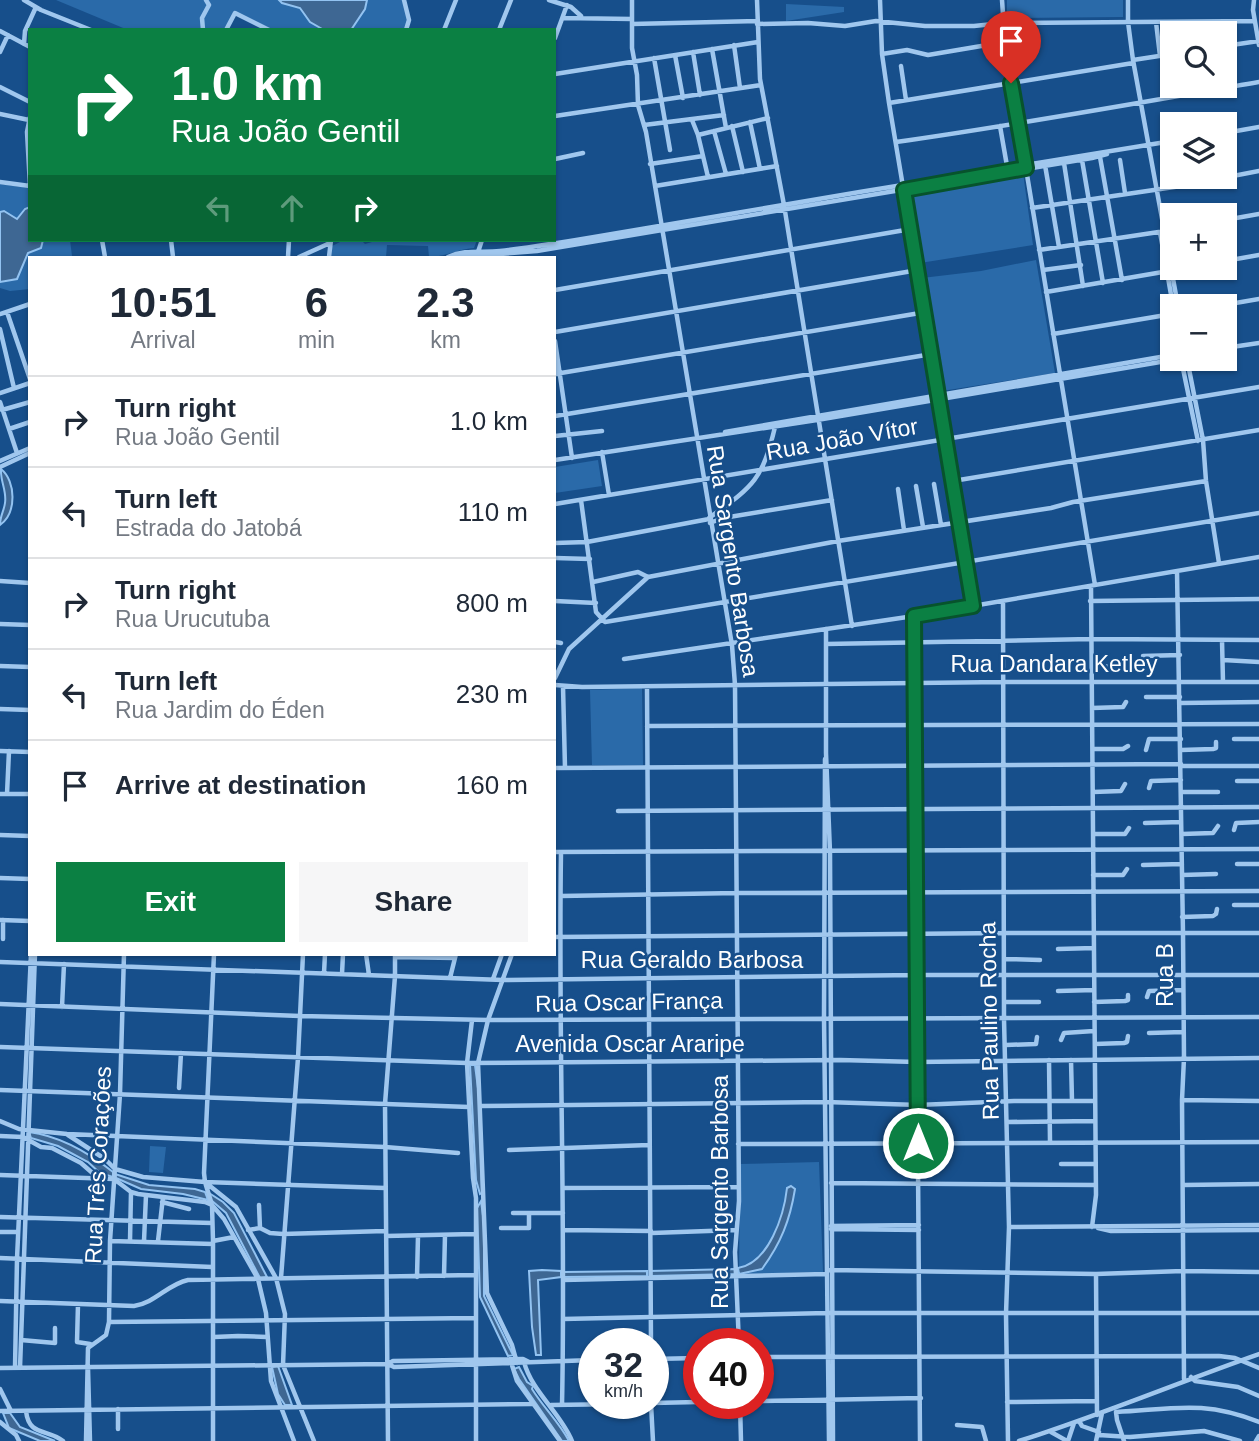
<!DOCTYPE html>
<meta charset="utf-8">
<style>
body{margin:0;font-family:Helvetica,sans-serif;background:#f6f6f7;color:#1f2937;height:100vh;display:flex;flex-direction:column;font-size:26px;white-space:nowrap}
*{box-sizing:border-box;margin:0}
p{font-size:23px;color:#747a83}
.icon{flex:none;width:38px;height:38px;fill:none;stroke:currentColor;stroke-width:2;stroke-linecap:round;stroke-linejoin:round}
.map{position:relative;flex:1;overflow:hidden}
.sheet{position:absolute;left:28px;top:256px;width:528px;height:700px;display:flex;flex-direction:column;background:#fff;border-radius:0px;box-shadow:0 2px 5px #0004}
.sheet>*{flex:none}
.guide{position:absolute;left:28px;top:28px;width:528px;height:214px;border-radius:0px;box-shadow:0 2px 5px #0004;background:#0b8043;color:#fff;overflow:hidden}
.tools{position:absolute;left:1160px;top:21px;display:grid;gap:14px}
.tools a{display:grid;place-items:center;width:77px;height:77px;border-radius:0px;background:#fff;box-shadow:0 2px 5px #0004;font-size:35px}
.speed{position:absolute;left:578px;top:1328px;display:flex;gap:14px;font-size:35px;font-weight:700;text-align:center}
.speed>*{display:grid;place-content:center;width:91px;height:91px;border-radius:50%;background:#fff;box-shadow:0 2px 5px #0004;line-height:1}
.speed small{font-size:18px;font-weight:400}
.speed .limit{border:10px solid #d22;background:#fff;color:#111}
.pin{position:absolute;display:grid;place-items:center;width:60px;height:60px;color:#fff;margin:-72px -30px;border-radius:50% 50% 50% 0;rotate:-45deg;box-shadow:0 0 7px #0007}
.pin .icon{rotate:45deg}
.me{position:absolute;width:77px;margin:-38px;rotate:0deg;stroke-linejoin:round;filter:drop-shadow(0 0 5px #0008)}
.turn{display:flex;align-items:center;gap:24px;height:147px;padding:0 28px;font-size:32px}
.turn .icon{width:91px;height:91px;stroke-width:2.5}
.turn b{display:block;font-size:49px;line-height:60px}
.lanes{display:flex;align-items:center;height:66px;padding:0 28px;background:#0003;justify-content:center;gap:35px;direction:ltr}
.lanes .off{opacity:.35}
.eta{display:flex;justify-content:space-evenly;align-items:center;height:119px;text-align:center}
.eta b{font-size:42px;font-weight:600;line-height:49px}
.primary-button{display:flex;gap:14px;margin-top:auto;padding:14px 28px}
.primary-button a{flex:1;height:80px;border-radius:0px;background:#0b8043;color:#fff;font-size:28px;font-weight:600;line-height:80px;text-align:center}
.primary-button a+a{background:#f6f6f7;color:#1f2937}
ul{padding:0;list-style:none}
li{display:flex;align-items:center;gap:21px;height:91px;padding:0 28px;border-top:2px solid #e0e1e3}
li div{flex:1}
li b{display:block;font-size:26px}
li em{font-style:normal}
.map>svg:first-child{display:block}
.green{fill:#2a6aa9}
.water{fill:#3e6793;stroke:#93c3f1;stroke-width:2}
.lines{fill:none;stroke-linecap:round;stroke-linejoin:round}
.minor{stroke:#a0c7ee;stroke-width:4.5}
.route-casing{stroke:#07532c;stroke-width:18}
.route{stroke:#0b8043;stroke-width:12}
.labels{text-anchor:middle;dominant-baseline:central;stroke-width:5;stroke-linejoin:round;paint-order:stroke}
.street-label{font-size:23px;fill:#fff;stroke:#174f8b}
</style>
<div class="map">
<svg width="1259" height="1441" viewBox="0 0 1259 1441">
<rect width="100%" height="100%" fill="#174f8b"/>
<!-- green -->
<path class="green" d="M 56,0 L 404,0 L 408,16 L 406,30 L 273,30 L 234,11 L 225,30 L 128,30 Z
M 1007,0 L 1123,0 L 1123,17 L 1007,18 Z
M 786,4 L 844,7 L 844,12 L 786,21 Z
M 1023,173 L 1033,245 L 920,263 L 908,193 Z
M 0,184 L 30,188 L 30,207 L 24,209 L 17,219 L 4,211 L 0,212 Z
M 43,240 L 70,240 L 72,256 L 30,257 L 30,289 L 10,291 L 0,288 L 0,282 L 17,279 L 28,253 L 41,248 Z
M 344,240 L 361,240 L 365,244 L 379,240 L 477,240 L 474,248 C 458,249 445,257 429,257 L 428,246 L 387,245 L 386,257 L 331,257 L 332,246 Z
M 1036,260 L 1055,373 L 942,391 L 922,278 L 981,271 Z
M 598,460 L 602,486 L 555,493 L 555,467 Z
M 642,688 L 643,765 L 592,765 L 590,690 Z
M 150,1146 L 166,1147 L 163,1173 L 149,1172 Z
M 819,1162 L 823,1272 L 739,1274 L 740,1164 Z"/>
<!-- water -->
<path class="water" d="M 279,0 L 367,0 L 365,9 L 351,30 L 324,30 L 310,22 L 300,8 L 282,3 Z
M 30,207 L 30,240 L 43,240 L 41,248 L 28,253 L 17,279 L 0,282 L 0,212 L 4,211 L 17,219 L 25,209 Z
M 1,469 C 16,481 17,513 0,525 C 0,516 4,511 5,503 C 7,491 0,481 1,469 Z
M 470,1065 L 475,1065 L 479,1096 L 482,1193 L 480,1194 L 476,1180 Z
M 29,1132 C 60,1136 89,1153 113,1172 L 113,1177 L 100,1173 L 88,1162 L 58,1146 L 31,1138 Z
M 115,1174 L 149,1185 L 195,1189 L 205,1192 L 208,1200 L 183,1194 L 141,1189 L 116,1178 Z
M 791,1186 L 795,1189 C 790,1220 781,1243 762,1269 L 739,1274 L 738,1268 C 769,1263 784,1215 787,1188 Z
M 209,1193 L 223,1202 L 234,1213 L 267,1277 L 260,1278 L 226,1213 L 211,1200 Z
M 481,1201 L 484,1223 L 484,1296 L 513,1355 L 508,1356 L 480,1297 L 477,1208 Z
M 735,1269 L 735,1274 L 651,1276 L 650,1271 Z
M 542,1270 L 561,1271 L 561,1277 L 538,1280 L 541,1355 L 536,1355 L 532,1327 L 529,1271 Z
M 647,1271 L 647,1276 L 564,1277 L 564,1272 Z
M 278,1366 L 292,1405 L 285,1405 L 278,1394 L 272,1367 Z
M 519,1367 L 527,1382 L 533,1386 L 532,1389 C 543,1407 559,1422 569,1441 L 562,1441 L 519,1379 L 514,1369 Z
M 3,1413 L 10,1413 L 20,1427 L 55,1441 L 40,1441 L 9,1428 Z"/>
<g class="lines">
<!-- minor -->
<path class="minor" d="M 24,0 L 41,10 L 91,30
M 404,0 L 409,20 L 406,30
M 549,0 L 571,7 L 581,16
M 632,0 L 632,48 L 637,75 L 638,105 L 646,132 L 732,645 L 735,685 L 739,1201 L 735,1252 L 739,1344
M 757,0 L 760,79 L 784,205 L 852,626
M 880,0 L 882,54 L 889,103 L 973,605
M 1002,0 L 1005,42 L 1095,585
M 1128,0 L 1128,22 L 1133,60 L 1178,306
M 1254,0 L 1253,10 L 1259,45
M 563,18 L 632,19
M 1156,22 L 1160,56
M 1181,22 L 1183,33
M 632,24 L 758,21
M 757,24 L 808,23 L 845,26 L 876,21 L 925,26 L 974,26 L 1003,23 L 1255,21
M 203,30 L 202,18 L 209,5 L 206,0
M 226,30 L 235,13 L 269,30
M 444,30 L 456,0
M 499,30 L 511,0
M 0,31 L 30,47
M 555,38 L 567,5
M 24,44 L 25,31 L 36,7
M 734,45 L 740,88
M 1225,46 L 1259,41
M 712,49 L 726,128
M 0,52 L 8,35
M 693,52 L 700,95
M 882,54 L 907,50 L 928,55 L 1005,42
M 675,55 L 683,98
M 654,58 L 670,150
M 1133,60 L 1172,54
M 901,66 L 906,100
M 555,74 L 758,42
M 0,87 L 30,102
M 889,103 L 1133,63
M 0,114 L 29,120
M 555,116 L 761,85
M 692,120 L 698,135 L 708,177
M 750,122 L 760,169
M 644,125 L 724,115
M 732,126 L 743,172
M 1000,126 L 1007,166
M 714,131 L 726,174
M 1225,133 L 1259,127
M 698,135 L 768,118
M 896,142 C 1017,125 1138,103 1259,82
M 1100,157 L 1122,280
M 555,159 L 583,153
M 1082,160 L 1103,283
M 1120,160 L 1125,193
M 1064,163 L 1083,286
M 650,164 L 703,156
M 1045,165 L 1059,247
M 0,182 L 30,186
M 30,186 L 27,132 L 30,117
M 655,186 L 777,166
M 1032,208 L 1181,186 L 1259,171
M 1225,220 L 1259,214
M 1160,232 L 1173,306
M 102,240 L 105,257
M 171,240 L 173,257
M 1039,250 L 1172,230
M 478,252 L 482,240
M 288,257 L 289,240
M 299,257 L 330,243
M 329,257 L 331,240
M 448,257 C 465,249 482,253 500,251 C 536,247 571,241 606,235 C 794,202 984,172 1172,141
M 461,257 L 537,251 L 1092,158 L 1107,154
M 1225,261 L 1259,255
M 1043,270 L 1081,265
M 555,290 L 911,229
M 1046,292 L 1186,268
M 1218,306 L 1259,299
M 7,312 L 30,379
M 0,314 L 30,304
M 0,329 L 14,388
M 555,332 L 918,270
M 1053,334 L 1172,314
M 555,341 L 572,458
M 1225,348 L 1259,343
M 1181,359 L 1198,441
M 1187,359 L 1203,440 L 1206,481 L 1219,563
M 555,364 L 557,374
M 555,374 L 926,312
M 0,393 L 30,383
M 0,402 L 17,453
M 2,410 L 30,402
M 555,416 L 932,354
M 9,429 L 30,422
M 725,432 L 1172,355
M 555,436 L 602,431
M 602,452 L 609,495
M 555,460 L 817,420 L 1178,359
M 0,461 L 30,448
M 0,467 L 30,453
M 953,481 L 1259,430
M 934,484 L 941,525
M 916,486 L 923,527
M 898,489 L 904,530
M 581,500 L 596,612 L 605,622 L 1259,513
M 555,504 L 1259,387
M 709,518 C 753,486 762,481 775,427
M 710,523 L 723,518 L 832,500
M 555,543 L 587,542 L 709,519
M 555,558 L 590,559
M 1177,571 L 1183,933 L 1184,1058 L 1182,1100 L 1184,1379
M 648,577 L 838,541 L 1051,508 L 1073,502 L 1206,481
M 0,581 L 30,583
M 593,582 L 638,572 L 648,577
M 1091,586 L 1096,1195 L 1092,1227
M 555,601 L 596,603
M 1003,601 L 1004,1019 L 1009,1227 L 1006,1314 L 1008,1441
M 1090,601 L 1259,599
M 914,616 L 920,1441
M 0,624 L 30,625
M 826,629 L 826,753 L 830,852 L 833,1441
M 1222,640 L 1223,682
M 555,642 L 561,643
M 826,644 L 1091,639 L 1259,640
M 1143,656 L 1180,655
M 624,659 L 914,616 L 1259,557
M 1223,660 L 1259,662
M 0,666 L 30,667
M 1092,667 L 1126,666 L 1126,661
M 555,678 L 569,649 L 648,577
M 555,685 L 582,687 L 1004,682 L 1259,682
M 563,686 L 565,768
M 647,687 L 651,1344
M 1146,697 L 1180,697
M 1181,703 L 1259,702
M 1092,708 L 1123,707 L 1126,702
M 0,709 L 30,710
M 647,726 L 1259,724
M 1234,739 L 1259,739
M 1093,749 L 1123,749 L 1128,746
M 1146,750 L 1149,739 L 1181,739
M 1181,750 L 1213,749 L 1216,748 L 1216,742
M 0,751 L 30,752
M 825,759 L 824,1018 L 829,1441
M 1181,766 L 1259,766
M 555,768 L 1181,764
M 1237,781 L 1259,781
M 1149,788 L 1151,781 L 1181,780
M 1093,792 L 1121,791 L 1125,784
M 1182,792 L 1218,792
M 0,794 L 30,794
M 7,794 L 9,751
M 618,811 L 1259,807
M 1145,823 L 1181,822
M 1234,830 L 1236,823 L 1259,822
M 1093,834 L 1125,834 L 1129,828
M 1182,834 L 1213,833 L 1218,826
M 0,835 L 30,836
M 555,852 L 1259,849
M 561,852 C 558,1036 566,1220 562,1405
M 1237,864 L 1259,864
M 1143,865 L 1182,864
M 1093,875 L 1123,875 L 1127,869
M 1182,875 L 1216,874
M 0,878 L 30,879
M 561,896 L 737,893 L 1259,891
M 1234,905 L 1259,905
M 1182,917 L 1213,916 L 1216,914 L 1217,909
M 0,920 L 30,921
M 555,937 L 1005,933 L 1259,933
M 3,939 L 3,920
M 1058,949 L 1094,948
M 366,954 L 369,975
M 512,954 L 488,1020 L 478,1063 L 487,1293 L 512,1345 L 517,1363
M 395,957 L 454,958
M 1005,959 L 1040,960
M 0,962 L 503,980 L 917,975 L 1259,975
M 324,973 L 325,954
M 342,974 L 343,954
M 450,978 L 456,954
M 493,979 L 502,954
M 1058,991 L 1094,990
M 1147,997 L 1149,991 L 1182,990
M 1005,1002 L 1039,1002
M 1094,1002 L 1125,1001 L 1128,1000 L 1128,995
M 0,1004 L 300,1016 L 488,1020 L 1259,1017
M 62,1007 L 64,964
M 472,1020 L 467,1063 L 473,1178 L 476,1198 L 476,1441
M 1149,1033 L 1183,1032
M 1061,1040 L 1064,1033 L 1094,1031
M 1095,1044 L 1124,1043 L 1127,1042 L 1128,1036
M 1006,1045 L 1036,1044 L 1037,1037
M 0,1047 L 467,1063 L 840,1060 L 917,1062 L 1259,1058
M 1049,1060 L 1050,1142
M 1071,1060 L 1072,1101
M 179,1088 L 181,1053
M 0,1090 L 469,1107
M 1182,1100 L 1259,1101
M 481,1106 L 826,1102 L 918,1105 L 1014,1101 L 1095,1101
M 0,1121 L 19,1129 L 67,1134 L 385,1147 L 458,1153
M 1007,1122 L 1095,1121
M 68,1135 L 105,1159 L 115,1169 L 143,1177 L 205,1182 L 385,1188
M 0,1136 L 23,1137 L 41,1147 L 52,1148 L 81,1163 L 97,1177
M 738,1144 L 1259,1142
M 509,1150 L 649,1145
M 1061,1164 L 1095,1164
M 0,1175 L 114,1179 L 131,1192 L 138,1194 L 205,1202 L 212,1205 L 224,1219 L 258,1279 L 266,1313 L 271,1381 L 294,1441
M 205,1182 L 236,1207 L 276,1278 L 285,1314 L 283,1365 L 314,1441
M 831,1183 L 1096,1185
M 1183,1185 L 1259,1184
M 563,1188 L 738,1187
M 162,1202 L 189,1209
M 259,1205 L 260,1228
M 513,1213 L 563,1213
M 0,1217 L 212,1223
M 831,1226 L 919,1225
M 1009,1227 L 1259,1225
M 501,1228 L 529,1228 L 529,1213
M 1098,1228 L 1111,1231 L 1259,1230
M 831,1229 L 919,1230
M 248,1230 L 260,1228 L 270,1233 L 283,1234 L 385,1231
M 564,1230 L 651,1231
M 0,1232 L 18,1232
M 652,1233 L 736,1230
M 386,1236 L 474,1234
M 110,1241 L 213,1244
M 130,1241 L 131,1192
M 144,1241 L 146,1195
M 158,1241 L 163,1197
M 213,1241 L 234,1237
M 0,1258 L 212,1267
M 829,1270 L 1096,1274 L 1183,1271 L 1259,1272
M 1096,1274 L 1097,1415
M 444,1276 L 445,1235
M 417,1277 L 418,1236
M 281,1278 L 298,1058 L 303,954
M 563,1280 L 826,1274
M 0,1301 L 134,1306 C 155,1303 168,1284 188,1280 L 474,1275
M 78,1304 L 77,1342 L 90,1344
M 563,1319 L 827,1313 L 1259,1313
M 109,1322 L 475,1318
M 214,1337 L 238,1336 L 267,1337
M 21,1340 L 55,1343 L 55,1328
M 758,1357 L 1219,1356 L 1235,1358 L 1259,1368
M 653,1359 L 698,1358
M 511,1362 L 517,1381 L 560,1441
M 524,1362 C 532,1392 560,1412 572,1441
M 388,1364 L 393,1361 L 523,1359 L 529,1362
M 0,1368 L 388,1364 L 394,1367 L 593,1360
M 15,1368 L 17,1259 L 31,954
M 20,1368 L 35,954
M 88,1368 L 90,1441
M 1191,1377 L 1195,1381 L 1238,1387 L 1259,1396
M 0,1389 L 11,1411
M 758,1401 L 921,1398
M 1007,1402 L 1096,1401
M 653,1403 L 698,1402
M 651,1404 L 653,1441
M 740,1404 L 741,1441
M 551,1405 L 624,1404
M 0,1411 L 532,1404
M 26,1411 C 29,1437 47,1428 63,1441
M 1116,1412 C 1174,1409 1203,1400 1259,1422
M 1116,1412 L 1117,1420 L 1124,1441
M 1079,1421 L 1082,1426 L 1099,1432
M 0,1422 L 16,1435 L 19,1441
M 957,1425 L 982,1427 L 986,1441
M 118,1429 L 118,1409
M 1051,1432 L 1067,1441
M 1099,1435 L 1130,1437 L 1204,1431 L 1240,1441
M 86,1441 L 88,1348 L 106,1335 L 109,1322 L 110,1241 L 120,1094 L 124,954
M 213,1441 L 213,1241 L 212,1205 L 205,1182 L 204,1173 L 214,954
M 388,1441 L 385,1104 L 395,976 L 395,954
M 1019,1441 C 1101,1415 1179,1382 1259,1354
M 1068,1441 L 1074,1423
M 1096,1441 L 1102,1413
M 1256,1441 L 1259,1436"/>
</g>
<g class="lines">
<!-- route casing -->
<g class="route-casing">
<path id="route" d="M 918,1143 L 914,616 L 973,606 L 904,190 L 1026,168 L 1011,83"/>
</g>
<!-- route -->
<use href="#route" class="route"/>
</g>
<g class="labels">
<!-- street labels -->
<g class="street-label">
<text transform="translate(842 439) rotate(-10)">Rua João Vítor</text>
<text transform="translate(733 561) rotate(81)">Rua Sargento Barbosa</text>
<text x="1054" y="664">Rua Dandara Ketley</text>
<text x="692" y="960">Rua Geraldo Barbosa</text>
<text transform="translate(1165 975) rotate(-90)">Rua B</text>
<text transform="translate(629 1002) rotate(-1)">Rua Oscar França</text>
<text transform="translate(989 1021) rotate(-91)">Rua Paulino Rocha</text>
<text x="630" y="1044">Avenida Oscar Araripe</text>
<text transform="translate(98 1165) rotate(-87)">Rua Três Corações</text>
<text transform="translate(720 1192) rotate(-90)">Rua Sargento Barbosa</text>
</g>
</g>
</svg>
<div class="tools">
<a><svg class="icon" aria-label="search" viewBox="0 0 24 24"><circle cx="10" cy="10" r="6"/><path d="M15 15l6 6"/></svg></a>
<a><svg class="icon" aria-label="layers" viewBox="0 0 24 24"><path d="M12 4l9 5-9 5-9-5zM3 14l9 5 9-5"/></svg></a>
<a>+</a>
<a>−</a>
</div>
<div class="speed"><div>32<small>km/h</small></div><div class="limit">40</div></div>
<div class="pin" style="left:1011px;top:83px;background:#d93025"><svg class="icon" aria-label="arrive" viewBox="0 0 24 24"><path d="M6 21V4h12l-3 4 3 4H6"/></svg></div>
<svg class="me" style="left:918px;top:1143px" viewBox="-20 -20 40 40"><circle r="17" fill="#0b8043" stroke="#fff" stroke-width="3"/><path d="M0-11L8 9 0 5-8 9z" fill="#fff"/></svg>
<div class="guide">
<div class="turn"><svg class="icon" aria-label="right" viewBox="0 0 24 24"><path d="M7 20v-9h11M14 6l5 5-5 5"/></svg><div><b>1.0 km</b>Rua João Gentil</div></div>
<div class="lanes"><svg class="icon off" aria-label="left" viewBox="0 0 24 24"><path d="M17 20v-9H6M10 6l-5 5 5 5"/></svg><svg class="icon off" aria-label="ahead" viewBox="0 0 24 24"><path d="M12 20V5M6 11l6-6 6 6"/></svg><svg class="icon" aria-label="right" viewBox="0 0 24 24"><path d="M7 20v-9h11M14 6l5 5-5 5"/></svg></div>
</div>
<section class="sheet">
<div class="eta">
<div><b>10:51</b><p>Arrival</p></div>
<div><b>6</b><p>min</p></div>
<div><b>2.3</b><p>km</p></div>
</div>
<ul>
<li><svg class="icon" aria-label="right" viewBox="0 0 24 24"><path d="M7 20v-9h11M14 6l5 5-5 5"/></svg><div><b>Turn right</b><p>Rua João Gentil</p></div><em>1.0 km</em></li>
<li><svg class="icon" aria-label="left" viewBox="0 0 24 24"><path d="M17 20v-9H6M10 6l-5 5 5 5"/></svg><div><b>Turn left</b><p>Estrada do Jatobá</p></div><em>110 m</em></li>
<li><svg class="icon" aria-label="right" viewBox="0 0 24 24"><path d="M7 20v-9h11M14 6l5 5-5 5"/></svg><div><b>Turn right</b><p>Rua Urucutuba</p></div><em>800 m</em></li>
<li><svg class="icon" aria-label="left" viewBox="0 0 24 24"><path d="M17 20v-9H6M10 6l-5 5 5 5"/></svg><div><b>Turn left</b><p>Rua Jardim do Éden</p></div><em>230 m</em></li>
<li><svg class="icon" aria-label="arrive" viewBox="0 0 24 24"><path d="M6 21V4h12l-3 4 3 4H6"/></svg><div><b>Arrive at destination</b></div><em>160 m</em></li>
</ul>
<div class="primary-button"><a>Exit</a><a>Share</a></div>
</section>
</div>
